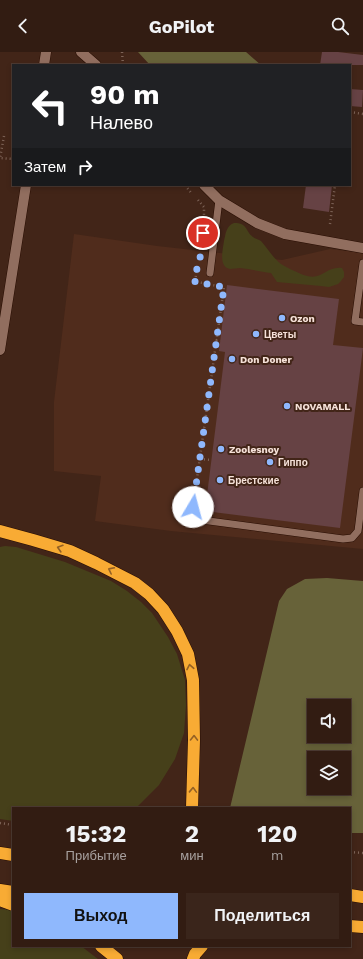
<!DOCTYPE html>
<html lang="ru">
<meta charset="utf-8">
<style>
body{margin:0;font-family:"Work Sans",sans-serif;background:#3a251b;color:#f1f3f6;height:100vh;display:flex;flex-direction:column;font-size:15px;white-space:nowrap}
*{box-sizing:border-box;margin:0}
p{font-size:13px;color:#a8a19f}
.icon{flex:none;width:22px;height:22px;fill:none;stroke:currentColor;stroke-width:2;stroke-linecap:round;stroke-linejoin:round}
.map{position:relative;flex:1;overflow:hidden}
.side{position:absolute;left:12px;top:755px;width:339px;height:140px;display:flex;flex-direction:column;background:#321c12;border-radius:0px;box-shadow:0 2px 6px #0003,0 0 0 1px #4d3a32}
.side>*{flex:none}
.hud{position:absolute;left:12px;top:12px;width:339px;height:122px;border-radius:0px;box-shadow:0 2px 6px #0003,0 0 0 1px #4d3a32;background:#202124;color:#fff;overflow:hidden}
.fabs{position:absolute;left:307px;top:647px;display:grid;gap:8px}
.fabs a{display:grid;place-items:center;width:44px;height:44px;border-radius:0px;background:#321c12;box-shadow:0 2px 6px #0003,0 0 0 1px #4d3a32;font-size:20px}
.pin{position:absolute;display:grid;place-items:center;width:34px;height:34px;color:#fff;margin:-17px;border:2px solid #fff;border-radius:50%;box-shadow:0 1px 4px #0007}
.me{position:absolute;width:44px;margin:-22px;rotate:8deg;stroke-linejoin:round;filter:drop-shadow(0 0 3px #0008)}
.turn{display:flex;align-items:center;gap:14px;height:84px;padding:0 12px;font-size:18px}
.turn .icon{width:52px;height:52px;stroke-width:2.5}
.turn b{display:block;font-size:28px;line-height:34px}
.then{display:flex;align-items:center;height:38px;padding:0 12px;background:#0003;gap:8px;font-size:15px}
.eta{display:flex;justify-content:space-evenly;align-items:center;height:68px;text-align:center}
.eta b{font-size:24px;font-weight:700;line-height:28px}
.primary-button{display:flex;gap:8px;margin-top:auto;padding:8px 12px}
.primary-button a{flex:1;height:46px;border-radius:0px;background:#8fb8fd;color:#111;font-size:16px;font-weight:700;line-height:46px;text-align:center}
.primary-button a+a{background:#3a251b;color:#f1f3f6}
header{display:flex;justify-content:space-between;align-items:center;height:52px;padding:0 12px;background:#321c12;font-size:18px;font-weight:700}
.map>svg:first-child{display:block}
.built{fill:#502c1c}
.green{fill:#46401a}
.forest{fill:#676239;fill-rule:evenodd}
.building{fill:#664244}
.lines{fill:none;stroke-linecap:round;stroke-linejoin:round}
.lane-casing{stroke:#280d02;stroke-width:8}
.street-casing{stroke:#280d02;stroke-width:11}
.secondary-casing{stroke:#280d02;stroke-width:11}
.highway-casing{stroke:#280d02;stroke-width:13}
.path{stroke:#7e6458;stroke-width:2.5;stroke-dasharray:1 3;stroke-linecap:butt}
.lane{stroke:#916e5f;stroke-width:7}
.street{stroke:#916e5f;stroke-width:10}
.secondary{stroke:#916e5f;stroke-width:10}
.highway{stroke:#f8ab34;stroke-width:12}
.oneway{stroke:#946125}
.route{stroke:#8fb8fd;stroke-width:7;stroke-dasharray:0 12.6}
.poi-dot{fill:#8fb8fd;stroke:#422518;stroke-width:1.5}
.labels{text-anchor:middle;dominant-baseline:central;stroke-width:4;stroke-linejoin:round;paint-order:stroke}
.poi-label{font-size:10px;font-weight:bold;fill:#f6e2d9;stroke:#422518;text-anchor:start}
</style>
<header><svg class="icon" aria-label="back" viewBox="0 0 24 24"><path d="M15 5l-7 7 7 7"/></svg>GoPilot<svg class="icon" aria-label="search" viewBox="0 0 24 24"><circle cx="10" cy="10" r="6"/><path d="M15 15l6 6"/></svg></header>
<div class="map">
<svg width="363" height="907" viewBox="0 0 363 907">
<rect width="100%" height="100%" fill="#422518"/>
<!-- built -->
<path class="built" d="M 74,182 L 157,194 L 282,208 L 330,197 L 363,201 L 363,497 L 171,479 L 95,469 L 101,424 L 54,419 L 54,350 Z"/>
<!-- green -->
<path class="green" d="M 234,171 C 248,171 245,179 253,185 C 255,187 258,187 261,189 C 268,197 273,206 281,212 C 287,216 295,219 301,222 C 323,231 324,214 342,216 L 344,220 L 344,225 L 341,229 L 338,232 L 329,235 L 321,234 L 277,230 L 271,221 C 261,220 250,217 240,216 C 237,216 233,217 230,217 C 218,215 223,197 224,189 C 226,181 226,174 234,171 Z
M 5,494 L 16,495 L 65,510 L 111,529 L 127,539 L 141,550 L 152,561 L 168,585 L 177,602 L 185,628 L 186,653 L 184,681 L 175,707 L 159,733 L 136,756 L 13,756 L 13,769 L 0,767 L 0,495 Z
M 0,857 L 13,858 L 13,894 L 81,894 L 98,907 L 0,907 Z"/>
<!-- forest -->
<path class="forest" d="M 138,0 L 246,0 L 261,13 L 150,13 Z
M 327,526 L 363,529 L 363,781 L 350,781 L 350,756 L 230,756 L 279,549 L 287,537 L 305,527 ZM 314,654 L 344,654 L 344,684 L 314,684 ZM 314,706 L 344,706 L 344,736 L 314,736 Z"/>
<!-- building -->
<path class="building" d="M 322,0 L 338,0 L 363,3 L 363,13 L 320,13 Z
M 350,37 L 363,38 L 362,55 L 350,54 Z
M 306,133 L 332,133 L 329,160 L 303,156 Z
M 227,233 L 339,247 L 333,293 L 363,296 L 340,476 L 205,459 L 225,300 L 219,299 Z"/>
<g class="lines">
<!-- lane casing -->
<g class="lane-casing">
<path id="lane" d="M 363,211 L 355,269 L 363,270
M 210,221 L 219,148
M 179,465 L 343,487 L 352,486 L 358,479 L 363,439"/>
</g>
<!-- street casing -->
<g class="street-casing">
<path id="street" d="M 81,0 L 96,13
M 204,133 L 219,148 L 257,171 L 285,182 L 363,196"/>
</g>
<!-- secondary casing -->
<g class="secondary-casing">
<path id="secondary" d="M 44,13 L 46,0
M 0,298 L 26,133"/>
</g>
<!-- highway casing -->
<g class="highway-casing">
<path id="highway" d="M 0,479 L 33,488 L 70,499 L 96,511 L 135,531 L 149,542 L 163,557 L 177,579 L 188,602 L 193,628 L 194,688 L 192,756
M 0,801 L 13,803
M 0,838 L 13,840
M 350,843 L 363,845
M 0,848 L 13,853
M 350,874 L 363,875
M 101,894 L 117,907
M 193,907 L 195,902 L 202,894"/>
</g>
<!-- path -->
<path class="path" d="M 122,0 L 123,13
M 350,60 L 363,62
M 4,84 L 0,106 L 13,107
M 185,133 L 192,142
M 198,148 L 204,155 L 204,165
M 330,172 L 335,133
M 197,216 L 195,230 L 203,231
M 216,288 L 220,289
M 200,407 L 211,408
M 193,455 L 224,235 L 212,233
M 0,771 L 13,773
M 350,800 L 363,801"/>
<!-- lane -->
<use href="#lane" class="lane"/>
<!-- street -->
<use href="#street" class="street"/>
<!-- secondary -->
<use href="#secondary" class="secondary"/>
<!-- highway -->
<use href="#highway" class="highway"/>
</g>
<!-- one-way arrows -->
<defs><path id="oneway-chevron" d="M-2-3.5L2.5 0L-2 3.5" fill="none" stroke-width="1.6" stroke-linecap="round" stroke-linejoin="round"/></defs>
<g class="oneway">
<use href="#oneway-chevron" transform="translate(60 496) rotate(-163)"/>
<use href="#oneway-chevron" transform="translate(111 518) rotate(-153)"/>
<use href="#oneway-chevron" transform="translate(190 615) rotate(-101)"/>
<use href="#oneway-chevron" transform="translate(194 686) rotate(-89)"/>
<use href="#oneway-chevron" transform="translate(193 738) rotate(-88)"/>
</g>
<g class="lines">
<!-- route -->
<path class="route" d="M 193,455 L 224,235 L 195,230 L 197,216 L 201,202 L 203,181"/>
</g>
<!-- markers -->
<g class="poi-dot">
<circle cx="282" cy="266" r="4"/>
<circle cx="256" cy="282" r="4"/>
<circle cx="232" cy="307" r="4"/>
<circle cx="287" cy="354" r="4"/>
<circle cx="221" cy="397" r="4"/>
<circle cx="270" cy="410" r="4"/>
<circle cx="220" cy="428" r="4"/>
</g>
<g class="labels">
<!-- poi labels -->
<g class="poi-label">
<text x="290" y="266">Ozon</text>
<text x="264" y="282">Цветы</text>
<text x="240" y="307">Don Doner</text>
<text x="295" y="354">NOVAMALL</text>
<text x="229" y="397">Zoolesnoy</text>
<text x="278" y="410">Гиппо</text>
<text x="228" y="428">Брестские</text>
</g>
</g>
</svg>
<div class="fabs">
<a><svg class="icon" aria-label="sound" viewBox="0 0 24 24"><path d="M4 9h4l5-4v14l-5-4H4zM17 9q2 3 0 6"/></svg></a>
<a><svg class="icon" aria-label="layers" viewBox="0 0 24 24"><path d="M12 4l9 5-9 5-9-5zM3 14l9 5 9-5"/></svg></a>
</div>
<div class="pin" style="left:203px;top:181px;background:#d93025"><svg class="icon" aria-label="arrive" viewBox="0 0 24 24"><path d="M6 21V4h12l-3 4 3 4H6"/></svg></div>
<svg class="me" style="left:193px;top:455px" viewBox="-20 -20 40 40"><circle r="19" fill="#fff"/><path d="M0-13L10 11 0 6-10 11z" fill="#8fb8fd"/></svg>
<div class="hud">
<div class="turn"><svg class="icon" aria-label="left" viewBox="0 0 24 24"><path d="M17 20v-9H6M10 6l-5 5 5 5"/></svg><div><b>90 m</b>Налево</div></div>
<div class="then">Затем<svg class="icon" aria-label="right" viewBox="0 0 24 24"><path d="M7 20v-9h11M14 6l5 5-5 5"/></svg></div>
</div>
<section class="side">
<div class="eta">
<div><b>15:32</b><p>Прибытие</p></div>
<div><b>2</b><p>мин</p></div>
<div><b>120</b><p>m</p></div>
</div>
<div class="primary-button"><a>Выход</a><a>Поделиться</a></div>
</section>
</div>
